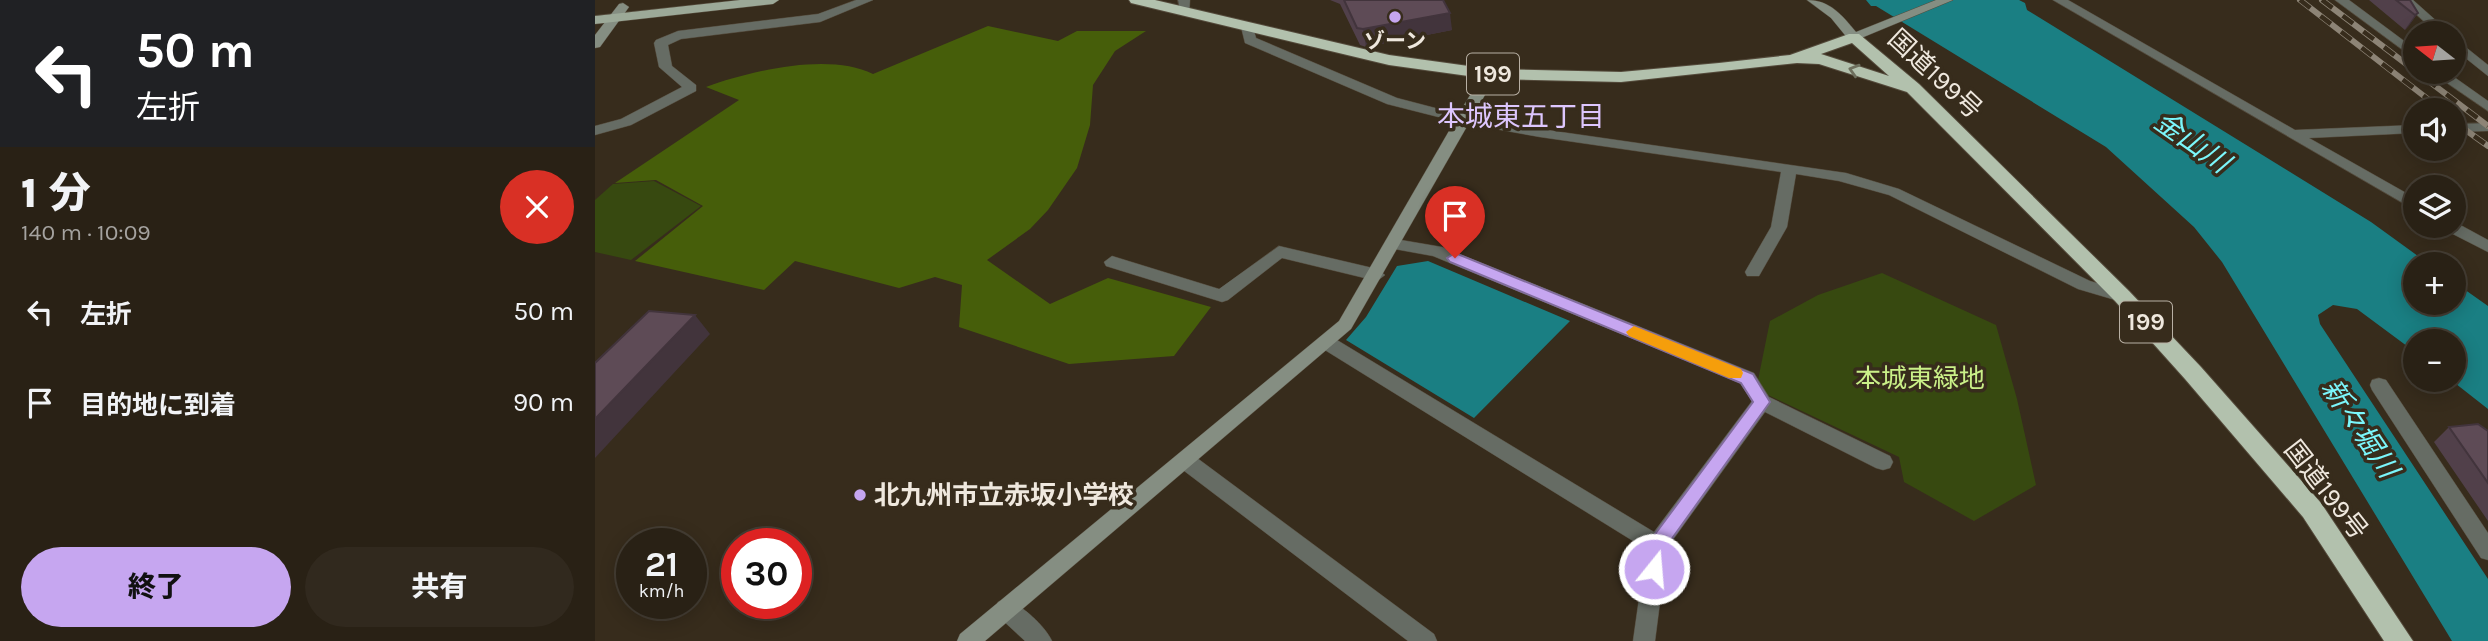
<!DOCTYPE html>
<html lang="ja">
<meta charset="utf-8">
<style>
body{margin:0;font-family:Karla,"Noto Sans JP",sans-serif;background:#31291e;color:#f1f3f6;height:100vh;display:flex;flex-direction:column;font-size:26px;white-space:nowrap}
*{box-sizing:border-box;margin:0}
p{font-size:23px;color:#a5a3a0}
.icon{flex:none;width:38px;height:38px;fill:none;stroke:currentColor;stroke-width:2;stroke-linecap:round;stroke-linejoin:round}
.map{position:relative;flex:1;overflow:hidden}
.drawer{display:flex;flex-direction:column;background:#292115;width:595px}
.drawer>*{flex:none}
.hud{background:#202124;color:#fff;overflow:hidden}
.needle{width:46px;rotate:287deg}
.controls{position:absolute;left:1808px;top:21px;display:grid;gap:14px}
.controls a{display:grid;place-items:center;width:63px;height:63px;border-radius:50%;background:#292115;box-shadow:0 4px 18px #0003,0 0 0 2px #453e34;font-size:35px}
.speed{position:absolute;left:21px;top:528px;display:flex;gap:14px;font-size:35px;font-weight:700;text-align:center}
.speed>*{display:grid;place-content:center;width:91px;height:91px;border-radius:50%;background:#292115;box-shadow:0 4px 18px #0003,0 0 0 2px #453e34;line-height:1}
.speed small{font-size:18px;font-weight:400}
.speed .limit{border:10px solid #d22;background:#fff;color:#111}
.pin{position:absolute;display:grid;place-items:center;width:60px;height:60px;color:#fff;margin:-72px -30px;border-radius:50% 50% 50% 0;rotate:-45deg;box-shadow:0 0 7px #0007}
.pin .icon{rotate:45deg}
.me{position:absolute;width:77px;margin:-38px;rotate:17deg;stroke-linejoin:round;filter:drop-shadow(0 0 5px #0008)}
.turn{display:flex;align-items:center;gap:24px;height:147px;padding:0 21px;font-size:32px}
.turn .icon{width:91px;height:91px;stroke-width:2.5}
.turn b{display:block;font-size:49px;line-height:60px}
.round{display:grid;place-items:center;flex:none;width:74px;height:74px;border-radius:37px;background:#31291e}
.headline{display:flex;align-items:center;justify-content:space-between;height:119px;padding:0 21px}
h1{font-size:42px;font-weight:800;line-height:52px}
.primary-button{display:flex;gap:14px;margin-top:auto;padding:14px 21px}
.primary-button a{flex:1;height:80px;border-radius:42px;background:#c6a6f0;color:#111;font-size:28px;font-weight:800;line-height:80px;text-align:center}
.primary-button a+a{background:#31291e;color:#f1f3f6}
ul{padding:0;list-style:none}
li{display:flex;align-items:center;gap:21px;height:91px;padding:0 21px}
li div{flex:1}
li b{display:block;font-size:26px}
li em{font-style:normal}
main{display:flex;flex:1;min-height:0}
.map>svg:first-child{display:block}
.green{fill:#374910}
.forest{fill:#465e0a}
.water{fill:#1a7f83}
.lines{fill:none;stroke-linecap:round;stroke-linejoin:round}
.street-casing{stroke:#544a3b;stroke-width:1}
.secondary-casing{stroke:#544a3b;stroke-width:1}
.primary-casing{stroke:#544a3b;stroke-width:1}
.highway-casing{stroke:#544a3b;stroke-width:2}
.street{fill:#666c64;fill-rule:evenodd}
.secondary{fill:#858e82;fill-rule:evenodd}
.primary{fill:#9ca998;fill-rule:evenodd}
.highway{fill:#b2c1ad;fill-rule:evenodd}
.rail-casing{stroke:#8d8476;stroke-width:6}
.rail{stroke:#372c1c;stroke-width:4.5;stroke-dasharray:13;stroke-linecap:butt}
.wall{fill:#51404a}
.shaded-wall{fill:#42343c}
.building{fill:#5e4b56;stroke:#42343c;stroke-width:2}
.oneway{stroke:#6e6f5d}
.route{fill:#c6a6f0;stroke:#816c9c;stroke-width:2}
.slow{fill:#f59e0b}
.poi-dot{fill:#c6a6f0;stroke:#372c1c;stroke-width:2.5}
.labels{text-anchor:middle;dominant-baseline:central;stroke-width:7;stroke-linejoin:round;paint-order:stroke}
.far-poi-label{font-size:21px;font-weight:bold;fill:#efe8de;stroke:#372c1c}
.shield{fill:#372c1c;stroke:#b8b0a4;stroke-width:2}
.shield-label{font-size:24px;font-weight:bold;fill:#efe8de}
.street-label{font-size:26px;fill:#efe8de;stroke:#372c1c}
.park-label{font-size:26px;fill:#caf088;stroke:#372c1c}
.poi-label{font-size:26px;font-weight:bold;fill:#efe8de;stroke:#372c1c;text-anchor:start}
.neighbourhood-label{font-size:28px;fill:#ddc6fe;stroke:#372c1c}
.water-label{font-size:28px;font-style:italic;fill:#7bf6fb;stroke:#372c1c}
</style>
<main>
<section class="drawer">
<div class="hud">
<div class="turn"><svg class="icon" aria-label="left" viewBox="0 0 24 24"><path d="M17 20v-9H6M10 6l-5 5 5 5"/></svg><div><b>50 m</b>左折</div></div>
</div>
<div class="headline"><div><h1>1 分</h1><p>140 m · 10:09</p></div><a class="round" style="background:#d93025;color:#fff"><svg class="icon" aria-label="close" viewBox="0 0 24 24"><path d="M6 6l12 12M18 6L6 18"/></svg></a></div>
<ul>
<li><svg class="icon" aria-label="left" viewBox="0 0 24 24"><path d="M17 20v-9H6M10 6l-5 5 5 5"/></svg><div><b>左折</b></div><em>50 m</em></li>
<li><svg class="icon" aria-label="arrive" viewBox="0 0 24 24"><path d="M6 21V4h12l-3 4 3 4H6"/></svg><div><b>目的地に到着</b></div><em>90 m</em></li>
</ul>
<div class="primary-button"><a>終了</a><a>共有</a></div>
</section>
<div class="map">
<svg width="1893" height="641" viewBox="0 0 1893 641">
<rect width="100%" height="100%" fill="#372c1c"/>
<!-- green -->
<path class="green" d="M 59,181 L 106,206 L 36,260 L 0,252 L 0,200 L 18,184 Z
M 1287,273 L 1401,325 L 1422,399 L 1441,485 L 1379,521 L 1309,482 L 1304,457 L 1173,395 L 1163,380 L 1175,321 L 1223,295 Z"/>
<!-- forest -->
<path class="forest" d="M 393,26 L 463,41 L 482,31 L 551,31 L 520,51 L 498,85 L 495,125 L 482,168 L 453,210 L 435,229 L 392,260 L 455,304 L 513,278 L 616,307 L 579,356 L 474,364 L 364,327 L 367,285 L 340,277 L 304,288 L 200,261 L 169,290 L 40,261 L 108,206 L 61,180 L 20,183 L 144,100 L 111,87 C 155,71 234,52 278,74 Z"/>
<!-- water -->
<path class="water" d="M 1271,0 L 1424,0 L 1430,3 L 1432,10 L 1776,222 L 1834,264 L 1820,264 L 1820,303 L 1858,303 L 1859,282 L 1893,306 L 1893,409 L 1856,380 L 1858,380 L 1858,341 L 1820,341 L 1820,352 L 1762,309 L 1738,305 L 1723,315 L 1725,324 L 1893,579 L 1893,641 L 1857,641 L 1627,262 L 1599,227 L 1511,147 L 1281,6 L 1276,6 Z
M 833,261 L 975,321 L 879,418 L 751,340 L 771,317 L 802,266 Z"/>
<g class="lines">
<!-- street casing -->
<g class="street-casing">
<path id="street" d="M 261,0 L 278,0 L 225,22 L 86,39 L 73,45 L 77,66 L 101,85 L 101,91 L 36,125 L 0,135 L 0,126 L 26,119 L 87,87 L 64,67 L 59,43 L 61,40 L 83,31 L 223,14 Z
M 583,0 L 595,0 L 594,15 L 586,15 Z
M 1458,0 L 1473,0 L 1700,130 L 1820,125 L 1820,133 L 1714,138 L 1820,198 L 1820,210 Z
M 1740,0 L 1754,0 L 1820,49 L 1820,59 Z
M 1805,0 L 1818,0 L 1855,33 L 1842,33 Z
M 652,23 L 658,27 L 661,38 L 802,98 L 867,115 L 945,129 L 1251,173 L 1304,189 L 1495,281 L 1533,292 L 1536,296 L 1527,302 L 1483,289 L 1294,195 L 1244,181 L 1201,174 L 1192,227 L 1164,276 L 1152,276 L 1150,272 L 1176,227 L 1186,172 L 945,137 L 867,123 L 792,104 L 650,43 L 646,27 Z
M 1858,37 L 1893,65 L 1893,76 L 1858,48 Z
M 1836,72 L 1852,72 L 1893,101 L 1893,111 Z
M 1893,123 L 1893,131 L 1858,132 L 1858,124 Z
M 1858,221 L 1893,240 L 1893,252 L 1850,230 L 1848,226 L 1858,226 Z
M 800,239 L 847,247 L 1159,373 L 1174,397 L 1295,456 L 1298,462 L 1295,468 L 1288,470 L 1281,468 L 1170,412 L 1072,548 L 1060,641 L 1038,641 L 1051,549 L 725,347 L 722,342 L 725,337 L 737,337 L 1059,532 L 1157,401 L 1145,383 L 838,256 L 794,248 L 792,244 Z
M 684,246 L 782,269 L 790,275 L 782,281 L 687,258 L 633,300 L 627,302 L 511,266 L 509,262 L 517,256 L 624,289 Z
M 1784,378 L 1791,380 L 1893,533 L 1893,560 L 1886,558 L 1777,390 L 1775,385 L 1777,380 Z
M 591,453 L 598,455 L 839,634 L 842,641 L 813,641 L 584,467 L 581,461 L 584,455 Z
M 411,599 C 427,605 450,626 457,641 L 430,641 L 403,616 L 400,609 L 403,602 Z"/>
</g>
<!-- secondary casing -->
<g class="secondary-casing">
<path id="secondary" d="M 1212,0 C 1235,0 1247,15 1261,32 L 1341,0 L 1358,0 L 1259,41 L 1254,40 L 1236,18 Z
M 28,3 L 34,7 L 5,47 L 0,48 L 0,35 L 24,4 Z
M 895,70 L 902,74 L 756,329 L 390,641 L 362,641 L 365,634 L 744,321 L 869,105 L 890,71 Z"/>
</g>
<!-- primary casing -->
<g class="primary-casing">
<path id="primary" d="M 145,0 L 184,0 L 178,4 L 0,24 L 0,16 Z"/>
</g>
<!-- highway casing -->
<g class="highway-casing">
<path id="highway" d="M 534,0 L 560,0 L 794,55 L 895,69 L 1026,72 L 1124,63 L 1195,55 L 1254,34 L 1264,34 L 1324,84 L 1534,291 L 1606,367 L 1726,503 L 1818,641 L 1789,641 L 1708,517 L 1590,379 L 1520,301 L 1312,92 L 1224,64 L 1202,63 L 1026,82 L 895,79 L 794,65 L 536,3 ZM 1257,43 L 1294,76 L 1226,54 Z"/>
</g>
<!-- street -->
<use href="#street" class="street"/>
<!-- secondary -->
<use href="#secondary" class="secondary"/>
<!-- primary -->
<use href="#primary" class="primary"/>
<!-- highway -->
<use href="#highway" class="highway"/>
<!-- rail casing -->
<g class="rail-casing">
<path id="rail" d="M 1705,0 L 1847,110
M 1727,0 L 1893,126
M 1858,121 L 1893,146"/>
</g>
<!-- rail -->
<use href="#rail" class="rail"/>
</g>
<!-- wall -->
<path class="wall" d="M 735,0 L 848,0 L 857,30 L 771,47 L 765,45 L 745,4 Z
M 1774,0 L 1815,0 L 1823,13 L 1810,30 Z
M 1854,427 L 1893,431 L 1893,521 L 1839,442 Z"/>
<!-- shaded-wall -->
<path class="shaded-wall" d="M 855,13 L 857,30 L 771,47 L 768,29 Z
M 1823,13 L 1813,27 L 1810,30 L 1820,15 Z
M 100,315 L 115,334 L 0,458 L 0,419 Z"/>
<!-- building -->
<path class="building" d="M 749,0 L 848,0 L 855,13 L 768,29 L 762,28 Z
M 1801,0 L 1815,0 L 1823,13 L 1820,15 Z
M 54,311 L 100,315 L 0,419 L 0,363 Z
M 1883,424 L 1893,431 L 1893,483 L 1854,427 Z"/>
<!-- one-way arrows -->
<defs><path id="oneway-chevron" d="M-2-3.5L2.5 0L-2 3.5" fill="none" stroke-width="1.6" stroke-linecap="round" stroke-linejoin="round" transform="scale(1.75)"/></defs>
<use class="oneway" href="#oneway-chevron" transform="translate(1259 70) rotate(-163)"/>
<!-- route -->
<path class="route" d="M 860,253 L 1158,374 L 1175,402 L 1071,547 L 1066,575 L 1059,578 L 1052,575 L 1049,569 L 1052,545 L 1158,402 L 1146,383 L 855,262 L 852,258 Z"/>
<!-- slow -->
<path class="slow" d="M 1039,326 L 1146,369 L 1148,373 L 1146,378 L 1134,378 L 1034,336 L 1031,332 Z"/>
<!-- markers -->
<g class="poi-dot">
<circle cx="800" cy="17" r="7"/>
<circle cx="265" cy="495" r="7"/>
</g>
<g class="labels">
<!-- far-poi labels -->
<g class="far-poi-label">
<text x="800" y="41">ゾーン</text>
</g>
<!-- shield labels -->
<g class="shield">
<rect x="872" y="53.5" width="52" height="41" rx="5"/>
<rect x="1525" y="301.5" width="52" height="41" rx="5"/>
</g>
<g class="shield-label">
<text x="898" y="74">199</text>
<text x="1551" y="322">199</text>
</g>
<!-- street labels -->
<g class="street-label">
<text transform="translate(1340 74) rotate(43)">国道199号</text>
<text transform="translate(1731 490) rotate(52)">国道199号</text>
</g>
<!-- park labels -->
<g class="park-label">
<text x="1325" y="378">本城東緑地</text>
</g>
<!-- poi labels -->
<g class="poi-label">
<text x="279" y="495">北九州市立赤坂小学校</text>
</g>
<!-- neighbourhood labels -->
<g class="neighbourhood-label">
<text x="926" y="116">本城東五丁目</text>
</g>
<!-- water labels -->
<g class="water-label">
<text transform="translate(1597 142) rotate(35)">金山川</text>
<text transform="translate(1765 428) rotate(56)">新々堀川</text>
</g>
</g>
</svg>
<div class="controls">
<a><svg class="needle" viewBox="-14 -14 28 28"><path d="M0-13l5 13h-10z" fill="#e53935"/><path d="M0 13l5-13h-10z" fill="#a5a3a0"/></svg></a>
<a><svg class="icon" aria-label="sound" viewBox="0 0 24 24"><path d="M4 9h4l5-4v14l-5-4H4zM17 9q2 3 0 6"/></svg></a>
<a><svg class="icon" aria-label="layers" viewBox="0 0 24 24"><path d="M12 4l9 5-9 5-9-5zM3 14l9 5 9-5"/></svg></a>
<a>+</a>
<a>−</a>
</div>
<div class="speed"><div>21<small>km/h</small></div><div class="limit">30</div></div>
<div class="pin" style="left:860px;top:258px;background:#d93025"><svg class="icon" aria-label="arrive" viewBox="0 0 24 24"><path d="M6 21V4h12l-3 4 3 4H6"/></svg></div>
<svg class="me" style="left:1059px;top:569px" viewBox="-20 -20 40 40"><circle r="17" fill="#c6a6f0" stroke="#fff" stroke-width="3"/><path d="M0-11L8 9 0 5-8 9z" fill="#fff"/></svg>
</div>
</main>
